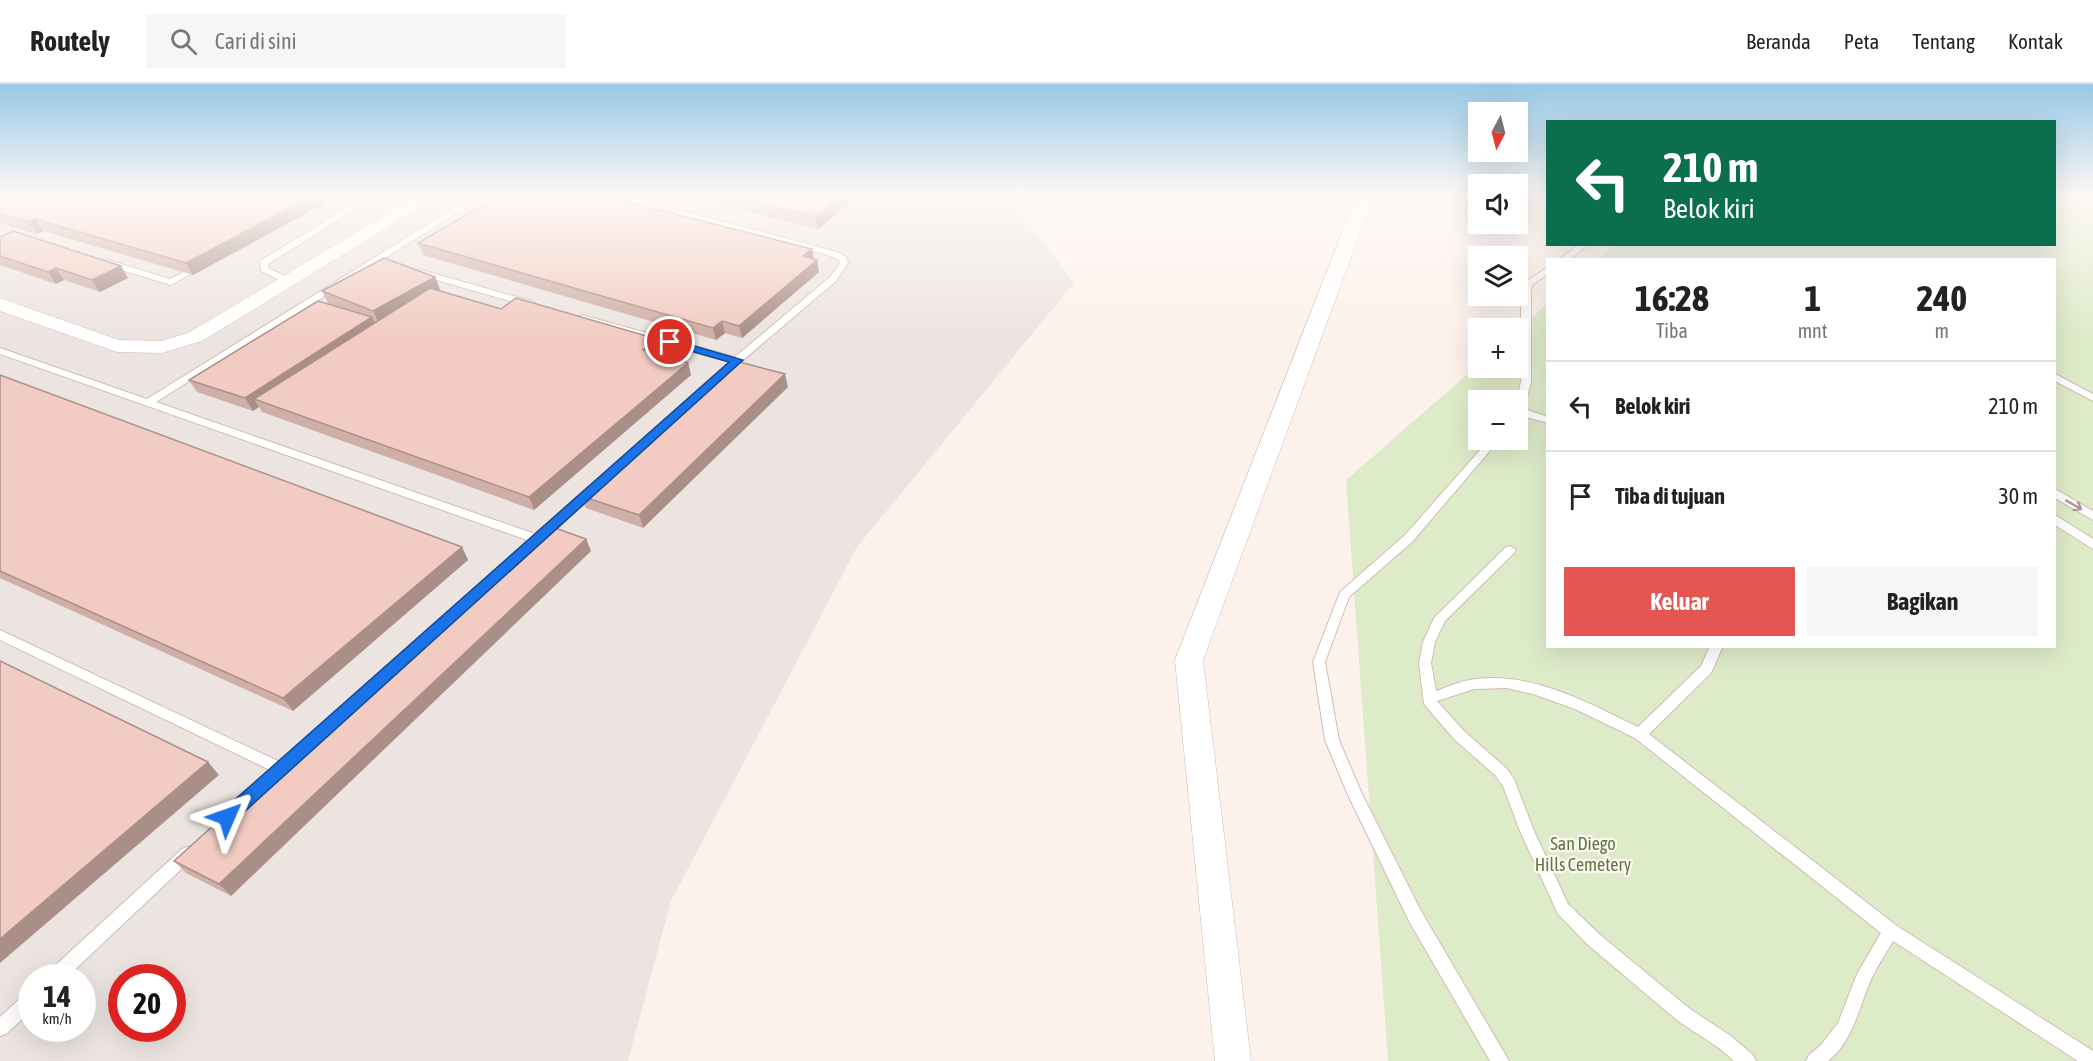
<!DOCTYPE html>
<html lang="id">
<meta charset="utf-8">
<style>
body{margin:0;font-family:"Asap Condensed",sans-serif;background:#f6f6f6;color:#222;height:100vh;display:flex;flex-direction:column;font-size:22px;white-space:nowrap}
*{box-sizing:border-box;margin:0}
p{font-size:20px;color:#767676}
.icon{flex:none;width:33px;height:33px;fill:none;stroke:currentColor;stroke-width:2;stroke-linecap:round;stroke-linejoin:round}
.map{position:relative;flex:1;overflow:hidden}
.details{position:absolute;left:1546px;top:174px;width:510px;height:390px;display:flex;flex-direction:column;background:#fff;border-radius:0px;box-shadow:0 6px 24px #0002}
.details>*{flex:none}
.banner{position:absolute;left:1546px;top:36px;width:510px;height:126px;border-radius:0px;box-shadow:0 6px 24px #0002;background:#0b6e4f;color:#fff;overflow:hidden}
.needle{width:39px;rotate:187deg}
.tools{position:absolute;left:1468px;top:18px;display:grid;gap:12px}
.tools a{display:grid;place-items:center;width:60px;height:60px;border-radius:0px;background:#fff;box-shadow:0 6px 24px #0002;font-size:30px}
.speed{position:absolute;left:18px;top:880px;display:flex;gap:12px;font-size:30px;font-weight:700;text-align:center}
.speed>*{display:grid;place-content:center;width:78px;height:78px;border-radius:50%;background:#fff;box-shadow:0 6px 24px #0002;line-height:1}
.speed small{font-size:15px;font-weight:400}
.speed .limit{border:9px solid #d22;background:#fff;color:#111}
.pin{position:absolute;display:grid;place-items:center;width:51px;height:51px;color:#fff;margin:-26px;border:3px solid #fff;border-radius:50%;box-shadow:0 2px 6px #0007}
.me{position:absolute;width:66px;margin:-33px;rotate:47deg;stroke-linejoin:round;filter:drop-shadow(0 0 4px #0008)}
.turn{display:flex;align-items:center;gap:21px;height:126px;padding:0 18px;font-size:27px}
.turn .icon{width:78px;height:78px;stroke-width:2.5}
.turn b{display:block;font-size:42px;line-height:51px}
.eta{display:flex;justify-content:space-evenly;align-items:center;height:102px;text-align:center}
.eta b{font-size:36px;font-weight:700;line-height:42px}
.button{display:flex;gap:12px;margin-top:auto;padding:12px 18px}
.button a{flex:1;height:69px;border-radius:0px;background:#e55652;color:#fff;font-size:24px;font-weight:700;line-height:69px;text-align:center}
.button a+a{background:#f6f6f6;color:#222}
ul{padding:0;list-style:none}
li{display:flex;align-items:center;gap:18px;height:90px;padding:0 18px;border-top:2px solid #e0e0e0}
li div{flex:1}
li b{display:block;font-size:22px}
li em{font-style:normal}
header{display:flex;align-items:center;gap:36px;box-sizing:border-box;height:84px;padding:0 30px;background:#fff;border-bottom:2px solid #e0e0e0}
header strong{font-size:28px}
nav{display:flex;gap:33px;margin-inline-start:auto;font-size:21px}
.search{width:420px;height:54px;background:#f6f6f6;display:flex;align-items:center;gap:15px;box-sizing:border-box;padding:0 21px;border-radius:0px;color:#767676;font-size:22px}
.map>svg:first-child{display:block}
.industrial{fill:#ece4e0;fill-rule:evenodd}
.green{fill:#deebc9;fill-rule:evenodd}
.lines{fill:none;stroke-linecap:round;stroke-linejoin:round}
.service-casing{stroke:#d2bbb3;stroke-width:2}
.minor-casing{stroke:#d2bbb3;stroke-width:1}
.service{fill:#fff;fill-rule:evenodd}
.minor{fill:#fff;fill-rule:evenodd}
.wall{fill:#d0afa8}
.shaded-wall{fill:#a98f88}
.building{fill:#f2ccc3;stroke:#a98f88;stroke-width:1.5}
.oneway{stroke:#af9894}
.route{fill:#1a73e8;stroke:#114b97;stroke-width:1.5}
.labels{text-anchor:middle;dominant-baseline:central;stroke-width:4.5;stroke-linejoin:round;paint-order:stroke}
.near-park-label{font-size:18px;fill:#5d7842;stroke:#fff7f2}
</style>
<header>
<strong>Routely</strong>
<div class="search"><svg class="icon" aria-label="search" viewBox="0 0 24 24"><circle cx="10" cy="10" r="6"/><path d="M15 15l6 6"/></svg>Cari di sini</div>
<nav><a>Beranda</a><a>Peta</a><a>Tentang</a><a>Kontak</a></nav>
</header>
<div class="map">
<svg width="2093" height="977" viewBox="0 0 2093 977">
<rect width="100%" height="100%" fill="#fdf2eb"/>
<!-- industrial -->
<path class="industrial" d="M 0,113 L 1009,113 L 1074,199 L 857,463 L 671,817 L 628,977 L 0,977 ZM 32,894 L 82,894 L 82,945 L 32,945 ZM 122,894 L 172,894 L 172,945 L 122,945 Z"/>
<!-- green -->
<path class="green" d="M 2055,113 L 2093,113 L 2093,977 L 1388,977 L 1346,396 L 1479,280 L 1479,284 L 1518,284 L 1518,246 L 1548,219 L 1548,562 L 2055,562 L 2055,176 L 1598,175 L 1615,160 L 2055,160 ZM 1479,316 L 1518,316 L 1518,356 L 1479,356 Z"/>
<g class="lines">
<!-- service casing -->
<g class="service-casing">
<path id="service" d="M 322,113 L 332,113 L 323,120 L 317,120 L 317,116 Z
M 365,113 L 375,113 L 268,180 L 268,184 L 291,195 L 291,199 L 285,199 L 261,187 L 260,177 Z
M 472,113 L 482,113 L 156,318 L 535,450 L 589,402 L 597,402 L 599,405 L 597,408 L 541,458 L 533,458 L 0,270 L 0,264 L 147,315 Z
M 615,113 L 630,113 L 837,168 L 846,173 L 848,179 L 836,197 L 728,289 L 722,289 L 722,285 L 730,278 L 579,236 L 577,234 L 582,231 L 585,232 L 735,273 L 830,193 L 840,179 L 839,176 L 831,172 Z
M 2086,113 L 2093,113 L 2093,117 Z
M 1579,160 L 1589,160 L 1569,176 L 1559,176 Z
M 108,176 L 170,195 L 185,187 L 191,187 L 192,189 L 171,201 L 105,181 L 105,177 Z
M 1548,183 L 1548,190 L 1532,201 L 1531,208 L 1531,298 L 1524,325 L 1548,333 L 1548,339 L 1518,331 L 1518,316 L 1516,316 L 1521,298 L 1521,208 L 1525,198 Z
M 418,185 L 534,218 L 536,220 L 534,222 L 528,222 L 415,190 L 414,188 Z
M 2055,290 L 2093,310 L 2093,317 L 2055,297 Z
M 1489,356 L 1499,356 L 1413,457 L 1349,513 L 1325,578 L 1339,656 L 1362,710 L 1421,827 L 1509,977 L 1490,977 L 1409,837 L 1348,711 L 1325,656 L 1313,578 L 1340,508 L 1405,451 Z
M 2055,405 L 2093,427 L 2093,436 L 2055,414 Z
M 2055,431 L 2093,455 L 2093,465 L 2055,441 Z
M 1510,462 L 1516,466 L 1514,469 L 1445,537 L 1435,558 L 1431,579 L 1436,607 C 1448,603 1462,596 1476,595 C 1533,588 1589,619 1638,643 L 1701,582 L 1710,562 L 1723,562 L 1711,589 L 1649,650 L 1897,842 L 2093,967 L 2093,977 L 2078,977 L 1893,857 C 1885,871 1876,884 1870,898 C 1858,926 1853,957 1828,977 L 1806,977 L 1809,971 L 1821,961 L 1838,939 L 1857,890 L 1881,849 L 1635,654 L 1575,625 L 1533,610 L 1507,604 L 1474,605 L 1437,617 L 1464,647 L 1506,684 L 1514,695 L 1534,747 L 1568,820 L 1599,850 L 1690,925 L 1731,952 L 1753,971 L 1756,977 L 1734,977 L 1719,964 L 1678,937 L 1587,860 L 1558,830 L 1520,747 L 1503,702 L 1496,692 L 1454,655 L 1424,620 L 1419,579 L 1423,558 L 1434,534 L 1506,463 Z
M 0,546 L 284,680 L 286,684 L 284,688 L 279,690 L 274,688 L 0,556 Z
M 187,763 L 192,765 L 194,770 L 192,775 L 66,894 L 46,894 L 48,888 L 182,765 Z
M 32,907 L 32,926 L 6,950 L 0,952 L 0,933 L 26,909 Z"/>
</g>
<!-- minor casing -->
<g class="minor-casing">
<path id="minor" d="M 416,113 L 437,113 L 202,257 L 162,269 L 117,268 L 0,227 L 0,214 L 119,256 L 161,257 L 188,249 Z
M 1356,113 L 1373,113 L 1203,576 L 1251,977 L 1215,977 L 1175,576 Z"/>
</g>
<!-- service -->
<use href="#service" class="service"/>
<!-- minor -->
<use href="#minor" class="minor"/>
</g>
<!-- wall -->
<path class="wall" d="M 0,113 L 322,113 L 325,119 L 193,191 L 43,147 L 37,150 L 0,139 Z
M 690,113 L 857,113 L 818,145 Z
M 0,153 L 128,194 L 100,208 L 64,196 L 56,200 L 0,181 Z
M 418,159 L 814,175 L 817,176 L 819,188 L 742,254 L 725,249 L 716,256 L 423,171 Z
M 440,205 L 437,206 L 501,225 L 660,267 L 657,270 L 688,279 L 691,291 L 534,426 L 262,328 L 259,323 L 253,327 L 197,308 L 189,296 L 338,223 L 328,219 L 322,207 Z
M 0,291 L 462,463 L 468,476 L 293,627 L 0,494 Z
M 788,303 L 643,444 L 586,424 L 581,412 Z
M 586,455 L 591,467 L 231,812 L 186,789 L 174,777 Z"/>
<!-- shaded-wall -->
<path class="shaded-wall" d="M 310,113 L 322,113 L 325,119 L 193,191 L 186,179 Z
M 841,113 L 857,113 L 818,145 L 816,133 Z
M 35,135 L 43,147 L 37,150 L 29,138 Z
M 812,165 L 814,177 L 803,172 Z
M 817,176 L 819,188 L 742,254 L 739,242 Z
M 121,182 L 128,194 L 100,208 L 92,196 Z
M 56,184 L 64,196 L 56,200 L 48,188 Z
M 435,193 L 440,205 L 379,239 L 373,227 Z
M 372,233 L 378,245 L 254,315 L 259,323 L 253,327 L 245,314 Z
M 722,237 L 725,249 L 716,256 L 713,244 Z
M 657,255 L 660,267 L 647,278 L 643,266 Z
M 688,279 L 691,291 L 534,426 L 529,413 Z
M 785,290 L 788,303 L 643,444 L 639,431 Z
M 586,455 L 591,467 L 231,812 L 219,800 Z
M 462,463 L 468,476 L 293,627 L 283,614 Z
M 208,678 L 219,691 L 0,879 L 0,855 Z"/>
<!-- building -->
<path class="building" d="M 0,113 L 310,113 L 186,179 L 35,135 L 29,138 L 0,130 Z
M 497,113 L 608,113 L 812,165 L 803,172 L 817,176 L 739,242 L 722,237 L 713,244 L 418,159 Z
M 734,113 L 841,113 L 816,133 Z
M 13,147 L 121,182 L 92,196 L 56,184 L 48,188 L 0,172 L 0,153 Z
M 384,174 L 435,193 L 373,227 L 322,207 Z
M 430,204 L 501,225 L 516,214 L 657,255 L 643,266 L 688,279 L 529,413 L 254,315 Z
M 318,217 L 372,233 L 245,314 L 189,296 Z
M 732,276 L 785,290 L 639,431 L 581,412 Z
M 0,291 L 462,463 L 283,614 L 0,487 Z
M 547,441 L 586,455 L 219,800 L 174,777 Z
M 0,577 L 208,678 L 0,855 Z"/>
<!-- one-way arrows -->
<defs><path id="oneway-shaft" d="M-6 0H5M1.5-3L5.5 0L1.5 3" fill="none" stroke-width="1.6" stroke-linecap="round" stroke-linejoin="round" transform="scale(1.5)"/></defs>
<use class="oneway" href="#oneway-shaft" transform="translate(2074 421) rotate(30)"/>
<!-- sky -->
<linearGradient id="sky" x2="0" y2="1"><stop stop-color="#97c8e7"/><stop offset="0.45" stop-color="#fef9f6"/><stop offset="1" stop-color="#fef9f6" stop-opacity="0"/></linearGradient>
<rect width="2093" height="250" fill="url(#sky)"/>
<!-- route -->
<path class="route" d="M 670,255 L 743,276 L 233,738 L 227,740 L 221,738 L 219,733 L 221,728 L 729,278 L 666,260 L 666,256 Z"/>
<g class="labels">
<!-- near-park labels -->
<g class="near-park-label">
<text x="1583" y="759">San Diego<tspan x="1583" dy="21">Hills Cemetery</tspan></text>
</g>
</g>
</svg>
<div class="tools">
<a><svg class="needle" viewBox="-14 -14 28 28"><path d="M0-13l5 13h-10z" fill="#e53935"/><path d="M0 13l5-13h-10z" fill="#767676"/></svg></a>
<a><svg class="icon" aria-label="sound" viewBox="0 0 24 24"><path d="M4 9h4l5-4v14l-5-4H4zM17 9q2 3 0 6"/></svg></a>
<a><svg class="icon" aria-label="layers" viewBox="0 0 24 24"><path d="M12 4l9 5-9 5-9-5zM3 14l9 5 9-5"/></svg></a>
<a>+</a>
<a>−</a>
</div>
<div class="speed"><div>14<small>km/h</small></div><div class="limit">20</div></div>
<div class="pin" style="left:670px;top:258px;background:#d93025"><svg class="icon" aria-label="arrive" viewBox="0 0 24 24"><path d="M6 21V4h12l-3 4 3 4H6"/></svg></div>
<svg class="me" style="left:227px;top:733px" viewBox="-20 -20 40 40"><path d="M0-17L14 15 0 8-14 15z" fill="#1a73e8" stroke="#fff" stroke-width="4"/></svg>
<div class="banner">
<div class="turn"><svg class="icon" aria-label="left" viewBox="0 0 24 24"><path d="M17 20v-9H6M10 6l-5 5 5 5"/></svg><div><b>210 m</b>Belok kiri</div></div>
</div>
<section class="details">
<div class="eta">
<div><b>16:28</b><p>Tiba</p></div>
<div><b>1</b><p>mnt</p></div>
<div><b>240</b><p>m</p></div>
</div>
<ul>
<li><svg class="icon" aria-label="left" viewBox="0 0 24 24"><path d="M17 20v-9H6M10 6l-5 5 5 5"/></svg><div><b>Belok kiri</b></div><em>210 m</em></li>
<li><svg class="icon" aria-label="arrive" viewBox="0 0 24 24"><path d="M6 21V4h12l-3 4 3 4H6"/></svg><div><b>Tiba di tujuan</b></div><em>30 m</em></li>
</ul>
<div class="button"><a>Keluar</a><a>Bagikan</a></div>
</section>
</div>
